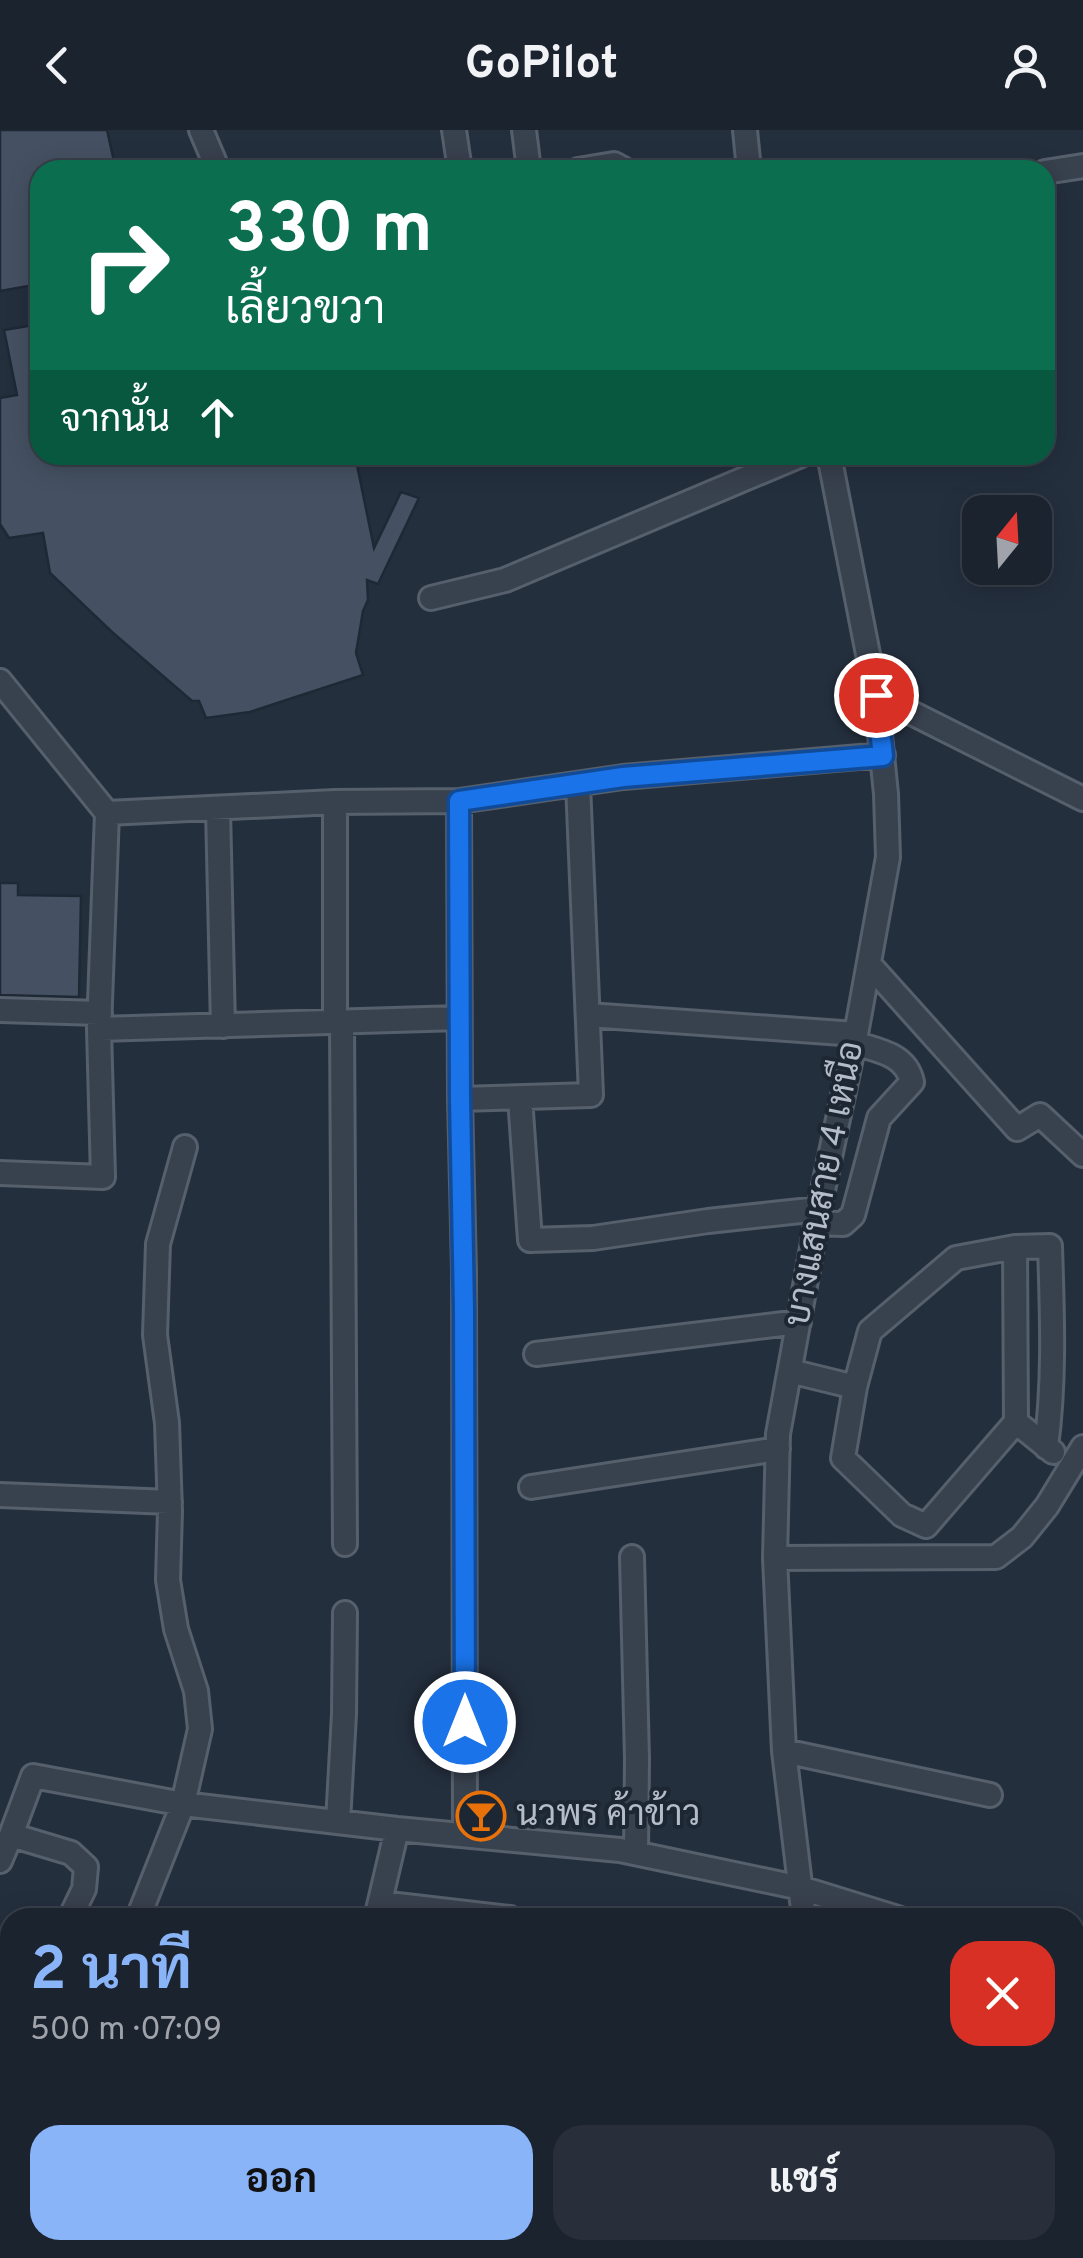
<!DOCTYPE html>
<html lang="th">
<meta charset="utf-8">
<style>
body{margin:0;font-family:Overpass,Sarabun,sans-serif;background:#282f3a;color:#f1f3f6;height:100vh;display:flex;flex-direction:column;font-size:38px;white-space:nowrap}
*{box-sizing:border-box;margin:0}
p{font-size:32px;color:#a0a4aa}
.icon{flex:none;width:55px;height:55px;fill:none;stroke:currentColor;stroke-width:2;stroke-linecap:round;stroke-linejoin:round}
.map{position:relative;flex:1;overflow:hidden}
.panel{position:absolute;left:0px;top:1778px;width:1085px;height:352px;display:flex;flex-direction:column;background:#1b232e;border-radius:30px 30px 0 0;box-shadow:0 5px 25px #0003,0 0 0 2px #39404a}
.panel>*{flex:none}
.banner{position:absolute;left:30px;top:30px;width:1025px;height:305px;border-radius:30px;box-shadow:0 5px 25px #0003,0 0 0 2px #39404a;background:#0b6e4f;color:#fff;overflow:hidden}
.needle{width:65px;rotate:18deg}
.tools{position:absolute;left:962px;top:365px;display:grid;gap:20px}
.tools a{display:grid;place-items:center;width:90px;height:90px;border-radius:20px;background:#1b232e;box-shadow:0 5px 25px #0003,0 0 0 2px #39404a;font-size:50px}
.pin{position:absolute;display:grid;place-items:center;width:85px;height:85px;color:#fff;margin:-42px;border:5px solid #fff;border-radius:50%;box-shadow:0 2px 10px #0007}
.me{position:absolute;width:110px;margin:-55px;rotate:0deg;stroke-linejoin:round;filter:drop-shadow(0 0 8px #0008)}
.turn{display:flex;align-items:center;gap:35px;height:210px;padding:0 30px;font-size:45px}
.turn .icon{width:130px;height:130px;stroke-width:2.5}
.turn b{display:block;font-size:70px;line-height:85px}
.then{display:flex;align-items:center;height:95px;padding:0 30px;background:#0003;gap:20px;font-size:38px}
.round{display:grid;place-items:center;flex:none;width:105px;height:105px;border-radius:30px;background:#282f3a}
.overview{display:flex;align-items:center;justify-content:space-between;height:170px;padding:0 30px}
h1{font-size:60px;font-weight:700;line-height:75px;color:#8ab4f8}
.button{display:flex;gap:20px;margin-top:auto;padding:20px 30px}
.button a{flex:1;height:115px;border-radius:30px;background:#8ab4f8;color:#111;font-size:40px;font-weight:700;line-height:115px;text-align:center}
.button a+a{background:#282f3a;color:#f1f3f6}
header{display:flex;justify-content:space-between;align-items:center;height:130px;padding:0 30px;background:#1b232e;font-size:45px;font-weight:700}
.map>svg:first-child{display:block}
.building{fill:#455162;stroke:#1f2835;stroke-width:2.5}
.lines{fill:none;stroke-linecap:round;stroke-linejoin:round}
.minor-casing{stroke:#565f6c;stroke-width:28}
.minor{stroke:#38414e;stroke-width:22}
.route-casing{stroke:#114b97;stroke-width:25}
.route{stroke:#1a73e8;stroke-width:18}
.labels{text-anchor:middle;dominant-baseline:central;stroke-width:8;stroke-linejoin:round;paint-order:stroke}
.street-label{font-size:35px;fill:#b4bcc9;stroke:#1d2633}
.poi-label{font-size:35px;fill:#b4bcc9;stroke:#1d2633;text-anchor:start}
</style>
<header><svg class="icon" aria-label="back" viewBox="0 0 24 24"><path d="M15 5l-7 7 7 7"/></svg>GoPilot<svg class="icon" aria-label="person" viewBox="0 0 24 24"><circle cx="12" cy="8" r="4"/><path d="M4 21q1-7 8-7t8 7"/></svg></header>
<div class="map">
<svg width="1083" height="2128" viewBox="0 0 1083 2128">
<rect width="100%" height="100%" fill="#242f3e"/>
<!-- building -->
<path class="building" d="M 0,0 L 107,0 L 116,40 L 40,40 L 40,154 L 0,161 Z
M 40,194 L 40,325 L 340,325 L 341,327 L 355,325 L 374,418 L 401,362 L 419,368 L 378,454 L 367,450 L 368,470 L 363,481 L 356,523 L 363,545 L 250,582 L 206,588 L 199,571 L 192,571 L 112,502 L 50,443 L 43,403 L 9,408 L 0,394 L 0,268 L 17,265 L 4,200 Z
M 0,753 L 18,753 L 18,765 L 81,766 L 79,867 L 0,865 Z"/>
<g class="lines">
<!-- minor casing -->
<g class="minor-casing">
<path id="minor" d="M 201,0 L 218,40
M 454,0 L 460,40
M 524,0 L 529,40
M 745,0 L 749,40
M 578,40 L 614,34 L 625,40
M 1045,42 L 1083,36
M 431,468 L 505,450 L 801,325
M 0,551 L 107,683 L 335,672 L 459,671 L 623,647 L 883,625
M 876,565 L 1083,669
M 459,671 L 460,969 L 464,1140 L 465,1705
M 335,672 L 335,893
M 218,679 L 223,896
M 869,834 L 1017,999 L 1040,985 L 1083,1025
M 0,880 L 100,883
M 588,885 L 856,904
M 342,893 L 345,1414
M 99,899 L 459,888
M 520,968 L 530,1110 L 593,1108 L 708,1091 L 819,1079
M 460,969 L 591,965 L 578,654
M 0,1043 L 103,1047 L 99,899 L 107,683
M 817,1093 L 843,1094 L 853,1085 L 879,988 L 912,952 C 906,924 879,921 854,913
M 1015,1117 L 1016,1292 L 1053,1322
M 536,1224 L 799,1192
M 790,1241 L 855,1257
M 1016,1292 L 926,1396 L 902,1385 L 843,1328 L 855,1257 L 870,1201 L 956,1128 L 1015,1117 L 1050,1116 C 1052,1182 1055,1250 1046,1317
M 531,1357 L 778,1319
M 0,1365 L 170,1372
M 632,1427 L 637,1629 L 636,1723
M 775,1428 L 996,1427 L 1022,1407 L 1047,1376 L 1083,1317
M 784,1621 L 990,1665
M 338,1692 L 344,1584 L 345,1483
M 11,1705 L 33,1646 L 183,1674 L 397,1699 L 620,1720 L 801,1758 L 898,1788
M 0,1731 L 11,1705 L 71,1723 L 86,1737 L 84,1759 L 70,1788
M 380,1773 L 510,1788
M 377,1784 L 397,1699
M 138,1788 L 183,1674 L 200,1599 L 196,1561 L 176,1499 L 168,1450 L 170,1381 L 167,1293 L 155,1205 L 158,1114 L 185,1017
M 804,1788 L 784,1621 L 775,1428 L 778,1304 L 819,1079 L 856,904 L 888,727 L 886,664 L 876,565 L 829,325
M 0,1821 L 10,1825
M 1075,1841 L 1083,1844
M 0,1871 L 10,1874
M 1075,1919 L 1083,1921
M 0,2028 L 10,2025
M 0,2080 L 10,2079
M 134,2120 L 136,2128
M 715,2120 L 775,2128
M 829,2120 L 830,2128
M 215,2128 L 215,2120"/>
</g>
<!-- minor -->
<use href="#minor" class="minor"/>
</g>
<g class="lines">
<!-- route casing -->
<g class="route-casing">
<path id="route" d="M 465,1592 L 464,1178 L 460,969 L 459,671 L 623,647 L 883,626 L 876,565"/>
</g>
<!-- route -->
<use href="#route" class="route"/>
</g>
<!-- icons -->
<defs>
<g id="bar-ring" transform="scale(2.5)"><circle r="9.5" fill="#1d2633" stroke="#e8710a" stroke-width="1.5"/><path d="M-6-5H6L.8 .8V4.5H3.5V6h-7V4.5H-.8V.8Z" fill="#e8710a"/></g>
</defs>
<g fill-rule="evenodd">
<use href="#bar-ring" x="481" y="1686"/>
</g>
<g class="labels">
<!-- street labels -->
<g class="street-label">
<text transform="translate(826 1054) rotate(-79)">บางแสนสาย 4 เหนือ</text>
</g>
<!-- poi labels -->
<g class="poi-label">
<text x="516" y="1686">นวพร ค้าข้าว</text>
</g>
</g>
</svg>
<div class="tools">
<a><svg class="needle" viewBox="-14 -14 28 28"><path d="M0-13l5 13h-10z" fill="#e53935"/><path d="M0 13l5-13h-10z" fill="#a0a4aa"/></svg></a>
</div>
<div class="pin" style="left:876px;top:565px;background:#d93025"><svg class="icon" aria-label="arrive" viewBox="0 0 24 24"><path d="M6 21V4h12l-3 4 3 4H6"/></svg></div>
<svg class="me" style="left:465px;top:1592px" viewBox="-20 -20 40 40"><circle r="17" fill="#1a73e8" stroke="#fff" stroke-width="3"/><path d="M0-11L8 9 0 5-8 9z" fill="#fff"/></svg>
<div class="banner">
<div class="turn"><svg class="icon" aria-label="right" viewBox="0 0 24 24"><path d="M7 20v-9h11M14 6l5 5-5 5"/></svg><div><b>330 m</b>เลี้ยวขวา</div></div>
<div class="then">จากนั้น<svg class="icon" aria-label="ahead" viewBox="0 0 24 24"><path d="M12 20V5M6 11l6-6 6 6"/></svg></div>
</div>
<section class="panel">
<div class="overview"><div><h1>2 นาที</h1><p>500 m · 07:09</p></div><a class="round" style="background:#d93025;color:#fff"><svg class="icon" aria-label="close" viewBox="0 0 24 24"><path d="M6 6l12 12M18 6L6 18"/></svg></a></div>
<div class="button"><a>ออก</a><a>แชร์</a></div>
</section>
</div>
